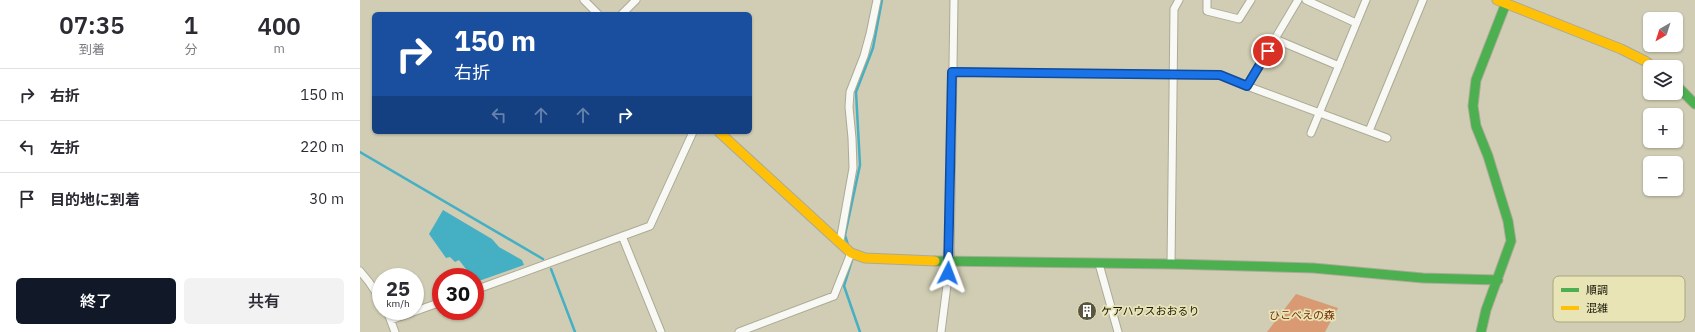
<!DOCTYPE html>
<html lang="ja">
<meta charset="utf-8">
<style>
body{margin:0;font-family:"IBM Plex Sans","Noto Sans JP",sans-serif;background:#f2f2f3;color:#2b2b33;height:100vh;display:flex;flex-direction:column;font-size:15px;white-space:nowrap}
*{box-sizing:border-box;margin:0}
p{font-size:13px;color:#7c7c81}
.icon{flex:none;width:22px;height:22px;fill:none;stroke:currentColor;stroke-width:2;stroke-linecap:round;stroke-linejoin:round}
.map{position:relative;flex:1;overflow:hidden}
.details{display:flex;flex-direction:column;background:#fff;width:360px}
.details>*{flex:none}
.hud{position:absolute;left:12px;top:12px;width:380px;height:122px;border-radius:6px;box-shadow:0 1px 3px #0004;background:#1a4fa0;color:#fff;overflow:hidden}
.needle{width:26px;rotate:219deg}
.controls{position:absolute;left:1283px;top:12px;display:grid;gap:8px}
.controls a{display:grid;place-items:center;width:40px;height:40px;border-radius:6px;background:#fff;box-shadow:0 1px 3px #0004;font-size:20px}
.speed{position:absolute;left:12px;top:268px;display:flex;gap:8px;font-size:20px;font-weight:700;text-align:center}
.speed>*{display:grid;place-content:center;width:52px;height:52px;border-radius:50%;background:#fff;box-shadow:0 1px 3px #0004;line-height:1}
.speed small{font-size:10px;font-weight:400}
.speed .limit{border:6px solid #d22;background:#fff;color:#111}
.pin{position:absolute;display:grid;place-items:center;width:34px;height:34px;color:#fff;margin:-17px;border:2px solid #fff;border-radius:50%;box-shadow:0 1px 4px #0007}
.me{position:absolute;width:44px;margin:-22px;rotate:3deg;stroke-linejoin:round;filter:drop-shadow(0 0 3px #0008)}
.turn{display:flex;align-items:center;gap:14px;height:84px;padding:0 16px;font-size:18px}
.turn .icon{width:52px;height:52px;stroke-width:2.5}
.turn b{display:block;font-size:28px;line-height:34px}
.lanes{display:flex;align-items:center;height:38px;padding:0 16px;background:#0003;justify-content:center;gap:20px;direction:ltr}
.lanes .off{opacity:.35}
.eta{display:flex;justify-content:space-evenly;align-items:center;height:68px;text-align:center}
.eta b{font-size:24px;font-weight:600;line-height:28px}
.action{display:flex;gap:8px;margin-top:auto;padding:8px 16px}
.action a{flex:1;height:46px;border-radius:6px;background:#111827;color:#fff;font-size:16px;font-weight:600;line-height:46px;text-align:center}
.action a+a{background:#f2f2f3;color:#2b2b33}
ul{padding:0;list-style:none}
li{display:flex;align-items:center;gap:12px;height:52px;padding:0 16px;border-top:1px solid #e1e1e2}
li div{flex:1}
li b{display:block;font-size:15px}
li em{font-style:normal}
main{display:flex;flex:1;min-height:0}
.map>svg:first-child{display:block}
.forest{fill:#d99a73}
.water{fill:#45b0c4}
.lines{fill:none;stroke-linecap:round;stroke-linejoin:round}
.stream{stroke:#45b0c4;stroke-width:2.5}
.street-casing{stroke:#acaa96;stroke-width:9}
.fast-casing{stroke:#acaa96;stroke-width:11}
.slow-casing{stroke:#acaa96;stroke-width:11}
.street{stroke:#f8f8f4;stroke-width:7}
.fast{stroke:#4caf50;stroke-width:9}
.slow{stroke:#ffc107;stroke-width:9}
.route-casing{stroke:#114b97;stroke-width:10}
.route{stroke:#1a73e8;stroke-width:7}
.labels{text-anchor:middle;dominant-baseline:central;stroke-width:3.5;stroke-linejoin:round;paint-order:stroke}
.poi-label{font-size:11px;fill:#181606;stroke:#e8e4b6;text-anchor:start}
.park-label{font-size:11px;fill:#79310d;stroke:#e8e4b6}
.key{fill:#e8e4b6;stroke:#aaa681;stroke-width:1}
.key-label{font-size:11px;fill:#181606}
</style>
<main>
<section class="details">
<div class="eta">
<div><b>07:35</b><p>到着</p></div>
<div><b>1</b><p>分</p></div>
<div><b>400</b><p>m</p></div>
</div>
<ul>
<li><svg class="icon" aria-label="right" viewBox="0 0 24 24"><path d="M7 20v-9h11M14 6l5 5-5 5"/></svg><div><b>右折</b></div><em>150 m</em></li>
<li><svg class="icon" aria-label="left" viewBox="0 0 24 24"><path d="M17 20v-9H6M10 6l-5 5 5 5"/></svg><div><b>左折</b></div><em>220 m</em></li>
<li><svg class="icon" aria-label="arrive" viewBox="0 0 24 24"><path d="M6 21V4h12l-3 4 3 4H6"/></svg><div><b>目的地に到着</b></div><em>30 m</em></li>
</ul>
<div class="action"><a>終了</a><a>共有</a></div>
</section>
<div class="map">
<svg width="1335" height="332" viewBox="0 0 1335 332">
<rect width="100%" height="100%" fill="#d0cdb4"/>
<!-- forest -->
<path class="forest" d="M 936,294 L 978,308 L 965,332 L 907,332 Z"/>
<!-- water -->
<path class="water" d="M 83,210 L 132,239 L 139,247 L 162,260 L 164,265 L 116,282 L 115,277 L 112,277 L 99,260 L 95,262 L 90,257 L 86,258 L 69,234 Z"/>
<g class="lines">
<!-- stream -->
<path class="stream" d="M 0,152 L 183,259
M 488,245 L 485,235 L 500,165 L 496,92 L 513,48 L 522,0
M 493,257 L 484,286 L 500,332
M 191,269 L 215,332"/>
<!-- street casing -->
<g class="street-casing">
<path id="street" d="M 224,0 L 238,14
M 847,0 L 847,11 L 879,19 L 891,0
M 946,0 L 996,23
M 262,14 L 276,0
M 915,39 L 979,66
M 592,72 L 860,75 L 895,89 L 1027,138
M 887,86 L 938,0
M 1009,131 L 1063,0
M 951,133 L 1006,0
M 262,236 L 301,332
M 480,241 L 493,168 L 492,138 L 489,107 L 490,92 L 504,56 L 510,34 L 517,0
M 739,264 L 758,332
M 811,264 L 814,9 L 819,0
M 0,271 L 9,282 L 21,300
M 115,290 L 290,226 L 333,132
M 27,311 L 35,332
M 31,320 L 81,302
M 379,332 L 474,296 L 491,253
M 581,332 L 590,262 L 594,0"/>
</g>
<!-- fast casing -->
<g class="fast-casing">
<path id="fast" d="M 1316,85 L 1335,104
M 575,261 L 811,264 L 953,268 L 1063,278 L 1138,280
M 1121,332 L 1126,310 L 1151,241 L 1148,221 L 1128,156 L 1116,126 L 1113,106 L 1116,80 L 1146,3"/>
</g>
<!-- slow casing -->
<g class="slow-casing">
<path id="slow" d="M 1137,0 L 1261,49 L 1285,61 L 1293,67
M 359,132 L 491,253 L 505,258 L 575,261"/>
</g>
<!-- street -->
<use href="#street" class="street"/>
<!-- fast -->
<use href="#fast" class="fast"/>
<!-- slow -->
<use href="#slow" class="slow"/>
</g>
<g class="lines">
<!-- route casing -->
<g class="route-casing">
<path id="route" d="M 588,273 L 592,72 L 860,75 L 887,86 L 908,51"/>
</g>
<!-- route -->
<use href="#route" class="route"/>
</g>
<!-- icons -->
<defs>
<g id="building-disc" transform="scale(1)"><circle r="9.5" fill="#585643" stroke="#e8e4b6"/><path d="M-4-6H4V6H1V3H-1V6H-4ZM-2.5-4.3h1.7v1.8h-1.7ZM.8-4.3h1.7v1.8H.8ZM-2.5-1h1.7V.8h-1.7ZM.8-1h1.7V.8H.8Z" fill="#fff"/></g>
</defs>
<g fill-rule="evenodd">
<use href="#building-disc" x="727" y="311"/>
</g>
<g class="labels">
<!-- poi labels -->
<g class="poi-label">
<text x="741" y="311">ケアハウスおおるり</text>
</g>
<!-- park labels -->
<g class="park-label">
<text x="942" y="315">ひこべえの森</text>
</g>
</g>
<!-- legend -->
<rect x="1193" y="276" width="132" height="46" rx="6" class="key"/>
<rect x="1201" y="288" width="18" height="4" fill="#4caf50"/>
<rect x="1201" y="306" width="18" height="4" fill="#ffc107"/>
<g class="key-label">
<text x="1226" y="294">順調</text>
<text x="1226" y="312">混雑</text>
</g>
</svg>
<div class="controls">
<a><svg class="needle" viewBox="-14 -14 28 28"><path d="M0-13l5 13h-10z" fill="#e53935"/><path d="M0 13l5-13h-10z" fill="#7c7c81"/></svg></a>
<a><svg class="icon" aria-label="layers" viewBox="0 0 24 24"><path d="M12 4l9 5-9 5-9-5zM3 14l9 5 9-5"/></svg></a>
<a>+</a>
<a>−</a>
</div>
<div class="speed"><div>25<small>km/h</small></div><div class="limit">30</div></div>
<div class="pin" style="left:908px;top:51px;background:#d93025"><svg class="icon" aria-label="arrive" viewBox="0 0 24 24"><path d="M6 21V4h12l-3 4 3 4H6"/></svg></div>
<svg class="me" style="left:588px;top:273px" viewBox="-20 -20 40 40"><path d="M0-17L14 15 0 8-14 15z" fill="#1a73e8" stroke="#fff" stroke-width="4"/></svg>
<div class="hud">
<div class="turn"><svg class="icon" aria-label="right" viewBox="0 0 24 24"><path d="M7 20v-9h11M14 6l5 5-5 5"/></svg><div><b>150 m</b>右折</div></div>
<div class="lanes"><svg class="icon off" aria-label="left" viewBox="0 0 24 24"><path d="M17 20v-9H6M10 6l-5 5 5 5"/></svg><svg class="icon off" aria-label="ahead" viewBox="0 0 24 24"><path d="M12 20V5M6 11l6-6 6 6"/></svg><svg class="icon off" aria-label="ahead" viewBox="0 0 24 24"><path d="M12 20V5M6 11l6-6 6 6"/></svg><svg class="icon" aria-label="right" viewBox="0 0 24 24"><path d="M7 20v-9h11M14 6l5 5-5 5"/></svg></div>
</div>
</div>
</main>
